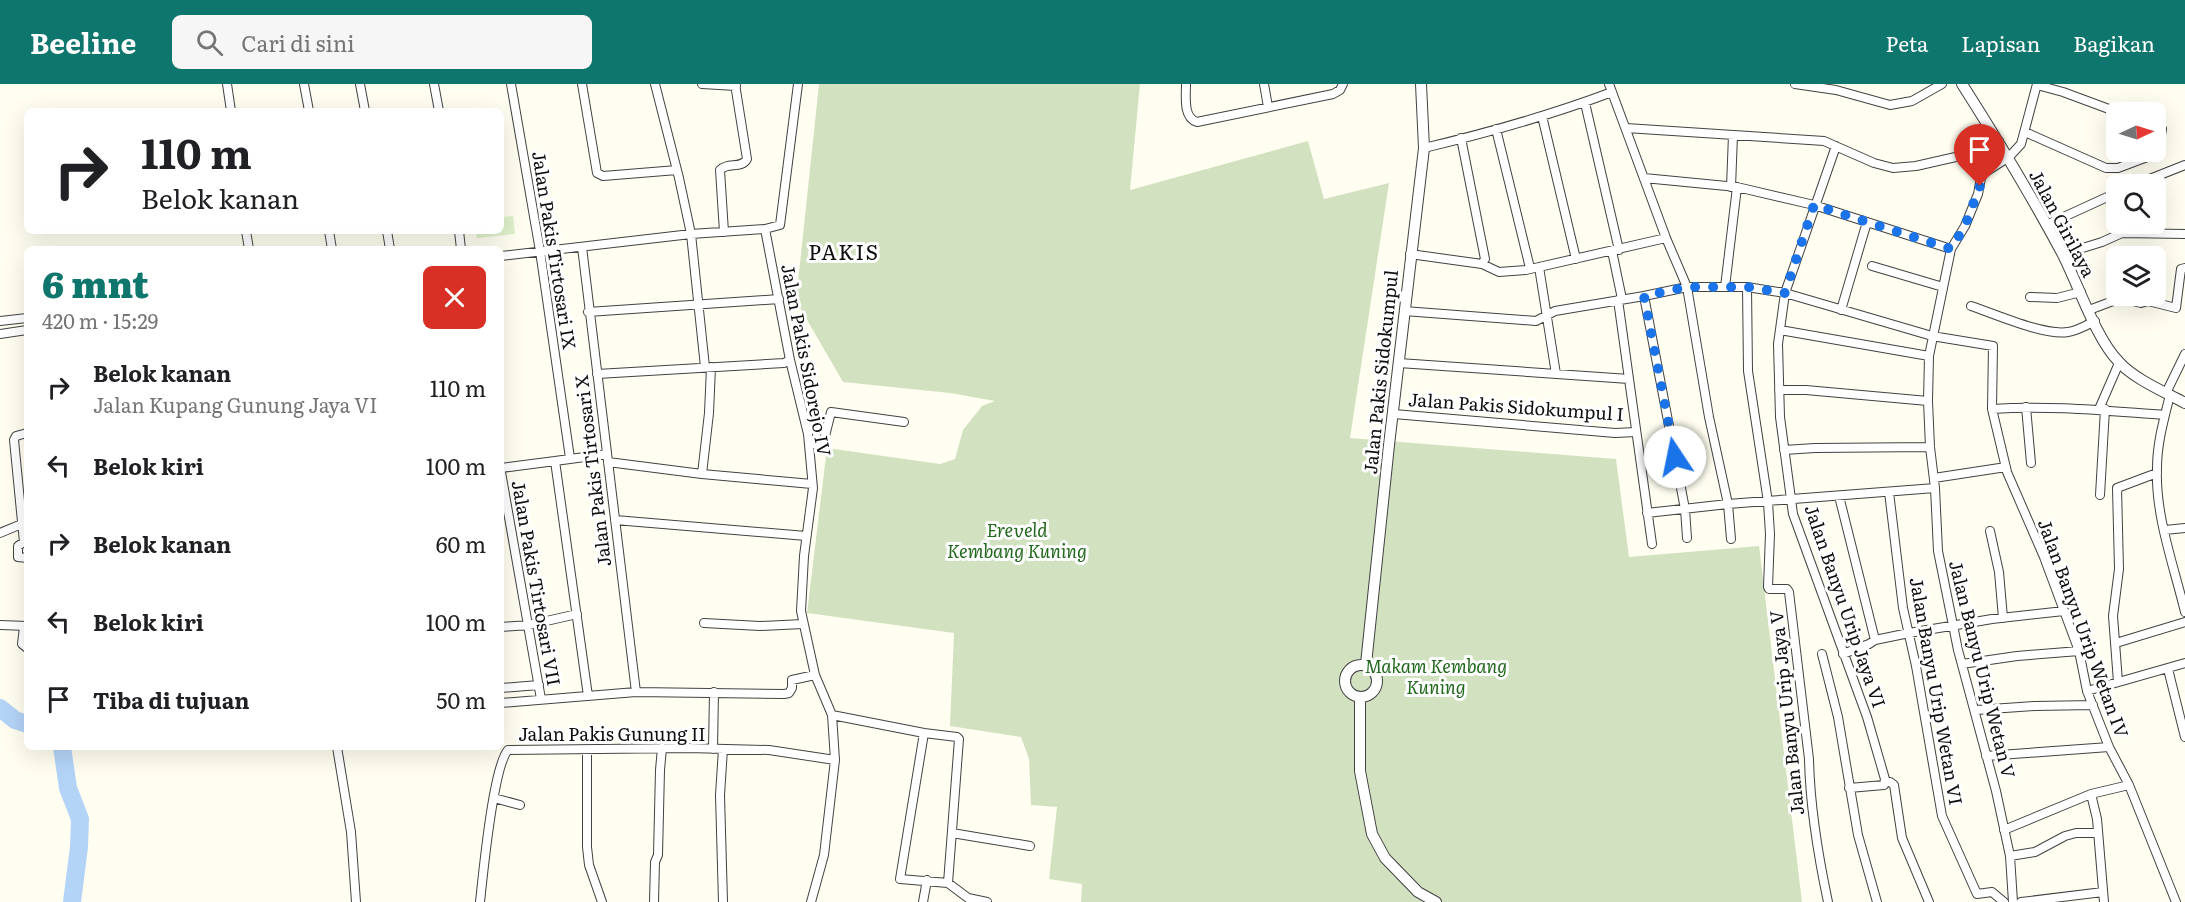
<!DOCTYPE html>
<html lang="id">
<meta charset="utf-8">
<style>
body{margin:0;font-family:Literata,serif;background:#f6f6f6;color:#202124;height:100vh;display:flex;flex-direction:column;font-size:22px;white-space:nowrap}
*{box-sizing:border-box;margin:0}
p{font-size:20px;color:#757577}
.icon{flex:none;width:33px;height:33px;fill:none;stroke:currentColor;stroke-width:2;stroke-linecap:round;stroke-linejoin:round}
.map{position:relative;flex:1;overflow:hidden}
.details{position:absolute;left:24px;top:162px;width:480px;height:504px;display:flex;flex-direction:column;background:#fff;border-radius:9px;box-shadow:0 6px 24px #0002}
.details>*{flex:none}
.banner{position:absolute;left:24px;top:24px;width:480px;height:126px;border-radius:9px;box-shadow:0 6px 24px #0002;background:#fff;color:#202124;overflow:hidden}
.needle{width:39px;rotate:86deg}
.fabs{position:absolute;left:2106px;top:18px;display:grid;gap:12px}
.fabs a{display:grid;place-items:center;width:60px;height:60px;border-radius:9px;background:#fff;box-shadow:0 6px 24px #0002;font-size:30px}
.pin{position:absolute;display:grid;place-items:center;width:51px;height:51px;color:#fff;margin:-62px -26px;border-radius:50% 50% 50% 0;rotate:-45deg;box-shadow:0 0 6px #0007}
.pin .icon{rotate:45deg}
.me{position:absolute;width:66px;margin:-33px;rotate:349deg;stroke-linejoin:round;filter:drop-shadow(0 0 4px #0008)}
.turn{display:flex;align-items:center;gap:21px;height:126px;padding:0 18px;font-size:27px}
.turn .icon{width:78px;height:78px;stroke-width:2.5}
.turn b{display:block;font-size:42px;line-height:51px}
.round{display:grid;place-items:center;flex:none;width:63px;height:63px;border-radius:9px;background:#f6f6f6}
.summary{display:flex;align-items:center;justify-content:space-between;height:102px;padding:0 18px}
h1{font-size:36px;font-weight:800;line-height:45px;color:#0f766e}
ul{padding:0;list-style:none}
li{display:flex;align-items:center;gap:18px;height:78px;padding:0 18px}
li div{flex:1}
li b{display:block;font-size:22px}
li em{font-style:normal}
header{display:flex;align-items:center;gap:36px;box-sizing:border-box;height:84px;padding:0 30px;background:#0f766e;color:#fff}
header strong{font-size:28px}
nav{display:flex;gap:33px;margin-inline-start:auto;font-size:21px}
.search{width:420px;height:54px;background:#f6f6f6;display:flex;align-items:center;gap:15px;box-sizing:border-box;padding:0 21px;border-radius:9px;color:#757577;font-size:22px}
.map>svg:first-child{display:block}
.cemetery{fill:#d2e2c0}
.pitch{fill:#def1cb}
.lines{fill:none;stroke-linecap:round;stroke-linejoin:round}
.river{stroke:#b4d4f7;stroke-width:18}
.minor-casing{stroke:#424242;stroke-width:10}
.tertiary-casing{stroke:#424242;stroke-width:12}
.minor{stroke:#fff;stroke-width:8}
.tertiary{stroke:#fff;stroke-width:10}
.route{stroke:#1a73e8;stroke-width:10;stroke-dasharray:0 18}
.labels{text-anchor:middle;dominant-baseline:central;stroke-width:6;stroke-linejoin:round;paint-order:stroke}
.street-label{font-size:18px;fill:#0f0f0f;stroke:#fff}
.park-label{font-size:18px;font-style:italic;fill:#22681d;stroke:#fff}
.quarter-label{font-size:21px;letter-spacing:1.5px;fill:#0f0f0f;stroke:#fff}
</style>
<header>
<strong>Beeline</strong>
<div class="search"><svg class="icon" aria-label="search" viewBox="0 0 24 24"><circle cx="10" cy="10" r="6"/><path d="M15 15l6 6"/></svg>Cari di sini</div>
<nav><a>Peta</a><a>Lapisan</a><a>Bagikan</a></nav>
</header>
<div class="map">
<svg width="2185" height="818" viewBox="0 0 2185 818">
<rect width="100%" height="100%" fill="#fffef0"/>
<!-- cemetery -->
<path class="cemetery" d="M 819,0 L 1140,0 L 1130,106 L 1308,57 L 1324,115 L 1389,99 L 1350,354 L 1616,375 L 1629,473 L 1759,462 L 1802,818 L 1081,818 L 1082,800 L 1049,795 L 1057,723 L 1031,721 L 1029,675 L 1021,653 L 950,642 L 954,549 L 807,529 L 827,364 L 940,380 L 955,375 L 963,346 L 982,322 L 995,317 L 950,309 L 843,298 L 796,217 Z"/>
<!-- pitch -->
<path class="pitch" d="M 513,132 L 515,150 L 477,154 L 476,147 L 501,147 L 501,133 Z"/>
<g class="lines">
<!-- river -->
<path class="river" d="M 0,624 L 15,636 L 27,640
M 62,663 L 68,704 L 80,735 L 79,763 L 72,818"/>
<!-- minor casing -->
<g class="minor-casing">
<path id="minor" d="M 227,0 L 231,27
M 304,0 L 309,27
M 360,0 L 365,27
M 434,0 L 439,27
M 511,0 L 540,167 L 570,374
M 582,0 L 597,89 L 603,92 L 677,86
M 655,0 L 679,94 L 691,150 L 705,283
M 702,0 L 736,2
M 1186,0 C 1186,13 1183,34 1197,38 L 1333,10 L 1340,6 L 1343,0
M 1264,0 L 1268,23
M 1609,0 L 1666,154 L 1687,203 L 1709,333 L 1728,420 L 1731,455
M 1795,0 L 1836,6 L 1890,21 L 1912,17 L 1942,0
M 2037,1 L 2063,8 L 2117,28
M 1585,19 L 1619,166
M 1542,32 L 1576,175
M 1626,44 L 1824,57 L 1874,79 L 1893,84 L 1916,82 L 1960,72 L 1999,57
M 1496,45 L 1530,184
M 2025,48 L 2106,84 L 2118,84 L 2158,69 L 2162,45 L 2156,43
M 1461,54 L 1485,175 L 1482,180
M 1836,62 L 1785,209 L 1778,260 L 1780,333 L 1793,430 L 1867,633 L 1885,695 L 1884,701 L 1849,704
M 1424,64 C 1487,49 1551,31 1612,8
M 1644,94 L 1737,103 L 1814,121 L 1951,165
M 2137,100 L 2185,81
M 1731,103 L 1733,51
M 2046,141 L 2116,109
M 765,145 L 790,276 L 808,350 L 813,404 L 804,472 L 801,527 L 815,591 L 832,631 L 835,676 L 824,771 L 811,818
M 246,147 L 249,165
M 329,147 L 332,165
M 387,147 L 390,165
M 459,147 L 461,165
M 724,148 L 720,86 C 727,78 742,85 747,75 L 735,0
M 582,163 L 636,608
M 1612,167 L 1622,215
M 1410,170 L 1482,180 L 1499,188 L 1526,186 L 1666,154
M 2063,170 L 2102,158 L 2122,149 L 2185,150
M 501,172 L 691,150 L 765,145 L 780,141 L 798,0
M 1872,182 L 1943,203
M 1539,183 L 1556,290
M 1725,203 L 1737,103
M 1747,203 L 1748,287 L 1768,418 L 1770,450 L 1768,503 L 1769,505 L 1787,505 L 1789,508 L 1809,675 C 1810,723 1818,771 1828,818
M 1644,212 L 1685,425 L 1687,454
M 2030,213 L 2057,214 L 2081,208
M 1618,216 L 1652,460
M 1971,222 C 1995,230 2044,252 2068,248 C 2077,247 2087,241 2095,237
M 1841,226 L 1867,138
M 2089,226 L 2121,214 L 2141,219 L 2148,217 L 2176,224 L 2181,185 L 2185,184
M 1404,227 L 1536,237 L 1555,227 L 1644,212 L 1687,203 L 1747,203 L 1785,209 L 1932,252 L 1993,262 L 1992,325 L 2007,388 L 2044,473 L 2079,567 L 2087,607 L 2109,663 L 2129,701 L 2176,818
M 588,228 L 779,215
M 0,237 L 27,234
M 1780,246 L 1929,272
M 0,250 L 27,246
M 1399,279 L 1629,295
M 597,290 L 784,279 L 790,276
M 1779,306 L 1806,306 L 1928,317
M 2166,309 L 2185,270
M 2170,311 C 2164,335 2157,359 2157,384 C 2155,432 2174,482 2185,528
M 2026,323 L 2031,379
M 1992,325 C 2050,321 2107,327 2165,331
M 2099,325 L 2119,279
M 1394,330 L 1615,349 L 1636,348
M 27,349 L 16,352 L 14,356 L 24,458 L 18,462 L 18,473 L 27,474
M 809,360 L 823,360 L 831,328 L 904,338
M 1784,366 L 1815,364 L 1930,363
M 608,378 L 702,390 L 812,400
M 501,384 L 555,377
M 501,388 L 541,615
M 702,390 L 709,329 L 711,283
M 1934,394 L 2006,383
M 1889,408 L 1903,524 L 1916,582 L 1942,732 L 1977,810 L 1992,808 L 2004,818
M 2100,411 L 2105,325
M 1839,412 L 1875,556
M 1647,429 L 1728,420 L 1935,404
M 615,436 L 806,452
M 2165,446 L 2185,444
M 1990,447 L 1999,488 L 2003,534
M 0,449 L 24,439
M 704,539 L 760,542 L 803,540
M 0,541 L 27,542
M 24,543 L 22,560 L 27,564
M 501,543 L 529,541 L 577,530
M 2116,559 L 2185,538
M 1822,570 L 1838,633 L 1858,751 L 1877,818
M 1843,570 L 1869,560 L 1875,556 L 1909,549 L 1992,535 L 2064,527
M 1962,580 L 2017,572 L 2079,567
M 2168,585 L 2185,653
M 2118,598 L 2113,532 L 2119,485 L 2117,404 L 2157,389
M 501,604 L 539,601
M 2087,607 L 2185,579
M 588,612 L 555,377 L 607,370
M 501,619 L 636,608 L 784,610 L 789,609 L 792,604 L 792,596 L 815,591
M 1976,626 L 2035,622 L 2093,621
M 832,631 L 924,649 L 957,653 L 959,655 L 948,799
M 924,649 L 900,795 L 948,799 L 968,814 L 987,818
M 337,663 L 351,748 L 356,818
M 713,665 L 714,608
M 723,665 L 720,711 L 723,818
M 587,666 L 587,763 L 589,781 L 602,818
M 1986,672 L 2109,663
M 1885,698 L 1890,698 L 1894,701 L 1902,754 L 1929,818
M 2091,710 L 2097,735 L 2104,818
M 494,714 L 520,721
M 2004,746 L 2091,710 L 2129,701
M 952,749 L 1030,762
M 2010,772 L 2035,768 L 2065,752 L 2076,749 L 2098,749
M 480,818 C 483,791 493,683 508,666 L 688,664 L 769,666 L 835,676
M 654,818 L 655,778 L 658,771 L 660,686 L 662,664
M 923,818 L 927,796
M 2013,818 L 2010,772 L 1996,707 L 1958,566 L 1938,467 L 1935,404 L 1930,363 L 1928,317 L 1929,272 L 1951,165 L 1965,142 L 1978,110 L 1981,94 L 1984,89 L 2009,73 L 2021,60 L 2037,0
M 2021,818 L 2103,808"/>
</g>
<!-- tertiary casing -->
<g class="tertiary-casing">
<path id="tertiary" d="M 1962,0 C 1997,55 2031,111 2062,169 C 2078,200 2096,255 2119,278 C 2134,295 2165,308 2185,319
M 1366,580 L 1389,361 L 1424,64 L 1421,0
M1345 597a16 16 0 1 1 32 0a16 16 0 1 1-32 0Z
M 1360,613 L 1360,687 L 1372,750 L 1385,774 L 1418,808 L 1436,818"/>
</g>
<!-- minor -->
<use href="#minor" class="minor"/>
<!-- tertiary -->
<use href="#tertiary" class="tertiary"/>
</g>
<g class="lines">
<!-- route -->
<path class="route" d="M 1675,373 L 1644,212 L 1687,203 L 1747,203 L 1785,209 L 1814,121 L 1951,165 L 1965,142 L 1980,102"/>
</g>
<g class="labels">
<!-- street labels -->
<g class="street-label">
<text transform="translate(2063 139) rotate(62)">Jalan Girilaya</text>
<text transform="translate(555 166) rotate(81)">Jalan Pakis Tirtosari IX</text>
<text transform="translate(807 276) rotate(79)">Jalan Pakis Sidorejo IV</text>
<text transform="translate(1380 288) rotate(-84)">Jalan Pakis Sidokumpul</text>
<text transform="translate(1516 322) rotate(4)">Jalan Pakis Sidokumpul I</text>
<text transform="translate(592 387) rotate(-97)">Jalan Pakis Tirtosari X</text>
<text transform="translate(537 499) rotate(80)">Jalan Pakis Tirtosari VII</text>
<text transform="translate(1846 522) rotate(71)">Jalan Banyu Urip Jaya VI</text>
<text transform="translate(2084 544) rotate(70)">Jalan Banyu Urip Wetan IV</text>
<text transform="translate(1983 585) rotate(76)">Jalan Banyu Urip Wetan V</text>
<text transform="translate(1937 607) rotate(80)">Jalan Banyu Urip Wetan VI</text>
<text transform="translate(1786 629) rotate(-96)">Jalan Banyu Urip Jaya V</text>
<text x="612" y="649">Jalan Pakis Gunung II</text>
</g>
<!-- park labels -->
<g class="park-label">
<text x="1017" y="445">Ereveld<tspan x="1017" dy="21">Kembang Kuning</tspan></text>
<text x="1436" y="581">Makam Kembang<tspan x="1436" dy="21">Kuning</tspan></text>
</g>
<!-- quarter labels -->
<g class="quarter-label">
<text x="844" y="166">PAKIS</text>
</g>
</g>
</svg>
<div class="fabs">
<a><svg class="needle" viewBox="-14 -14 28 28"><path d="M0-13l5 13h-10z" fill="#e53935"/><path d="M0 13l5-13h-10z" fill="#757577"/></svg></a>
<a><svg class="icon" aria-label="search" viewBox="0 0 24 24"><circle cx="10" cy="10" r="6"/><path d="M15 15l6 6"/></svg></a>
<a><svg class="icon" aria-label="layers" viewBox="0 0 24 24"><path d="M12 4l9 5-9 5-9-5zM3 14l9 5 9-5"/></svg></a>
</div>
<div class="pin" style="left:1980px;top:102px;background:#d93025"><svg class="icon" aria-label="arrive" viewBox="0 0 24 24"><path d="M6 21V4h12l-3 4 3 4H6"/></svg></div>
<svg class="me" style="left:1675px;top:373px" viewBox="-20 -20 40 40"><circle r="19" fill="#fff"/><path d="M0-13L10 11 0 6-10 11z" fill="#1a73e8"/></svg>
<div class="banner">
<div class="turn"><svg class="icon" aria-label="right" viewBox="0 0 24 24"><path d="M7 20v-9h11M14 6l5 5-5 5"/></svg><div><b>110 m</b>Belok kanan</div></div>
</div>
<section class="details">
<div class="summary"><div><h1>6 mnt</h1><p>420 m · 15:29</p></div><a class="round" style="background:#d93025;color:#fff"><svg class="icon" aria-label="close" viewBox="0 0 24 24"><path d="M6 6l12 12M18 6L6 18"/></svg></a></div>
<ul>
<li><svg class="icon" aria-label="right" viewBox="0 0 24 24"><path d="M7 20v-9h11M14 6l5 5-5 5"/></svg><div><b>Belok kanan</b><p>Jalan Kupang Gunung Jaya VI</p></div><em>110 m</em></li>
<li><svg class="icon" aria-label="left" viewBox="0 0 24 24"><path d="M17 20v-9H6M10 6l-5 5 5 5"/></svg><div><b>Belok kiri</b></div><em>100 m</em></li>
<li><svg class="icon" aria-label="right" viewBox="0 0 24 24"><path d="M7 20v-9h11M14 6l5 5-5 5"/></svg><div><b>Belok kanan</b></div><em>60 m</em></li>
<li><svg class="icon" aria-label="left" viewBox="0 0 24 24"><path d="M17 20v-9H6M10 6l-5 5 5 5"/></svg><div><b>Belok kiri</b></div><em>100 m</em></li>
<li><svg class="icon" aria-label="arrive" viewBox="0 0 24 24"><path d="M6 21V4h12l-3 4 3 4H6"/></svg><div><b>Tiba di tujuan</b></div><em>50 m</em></li>
</ul>
</section>
</div>
